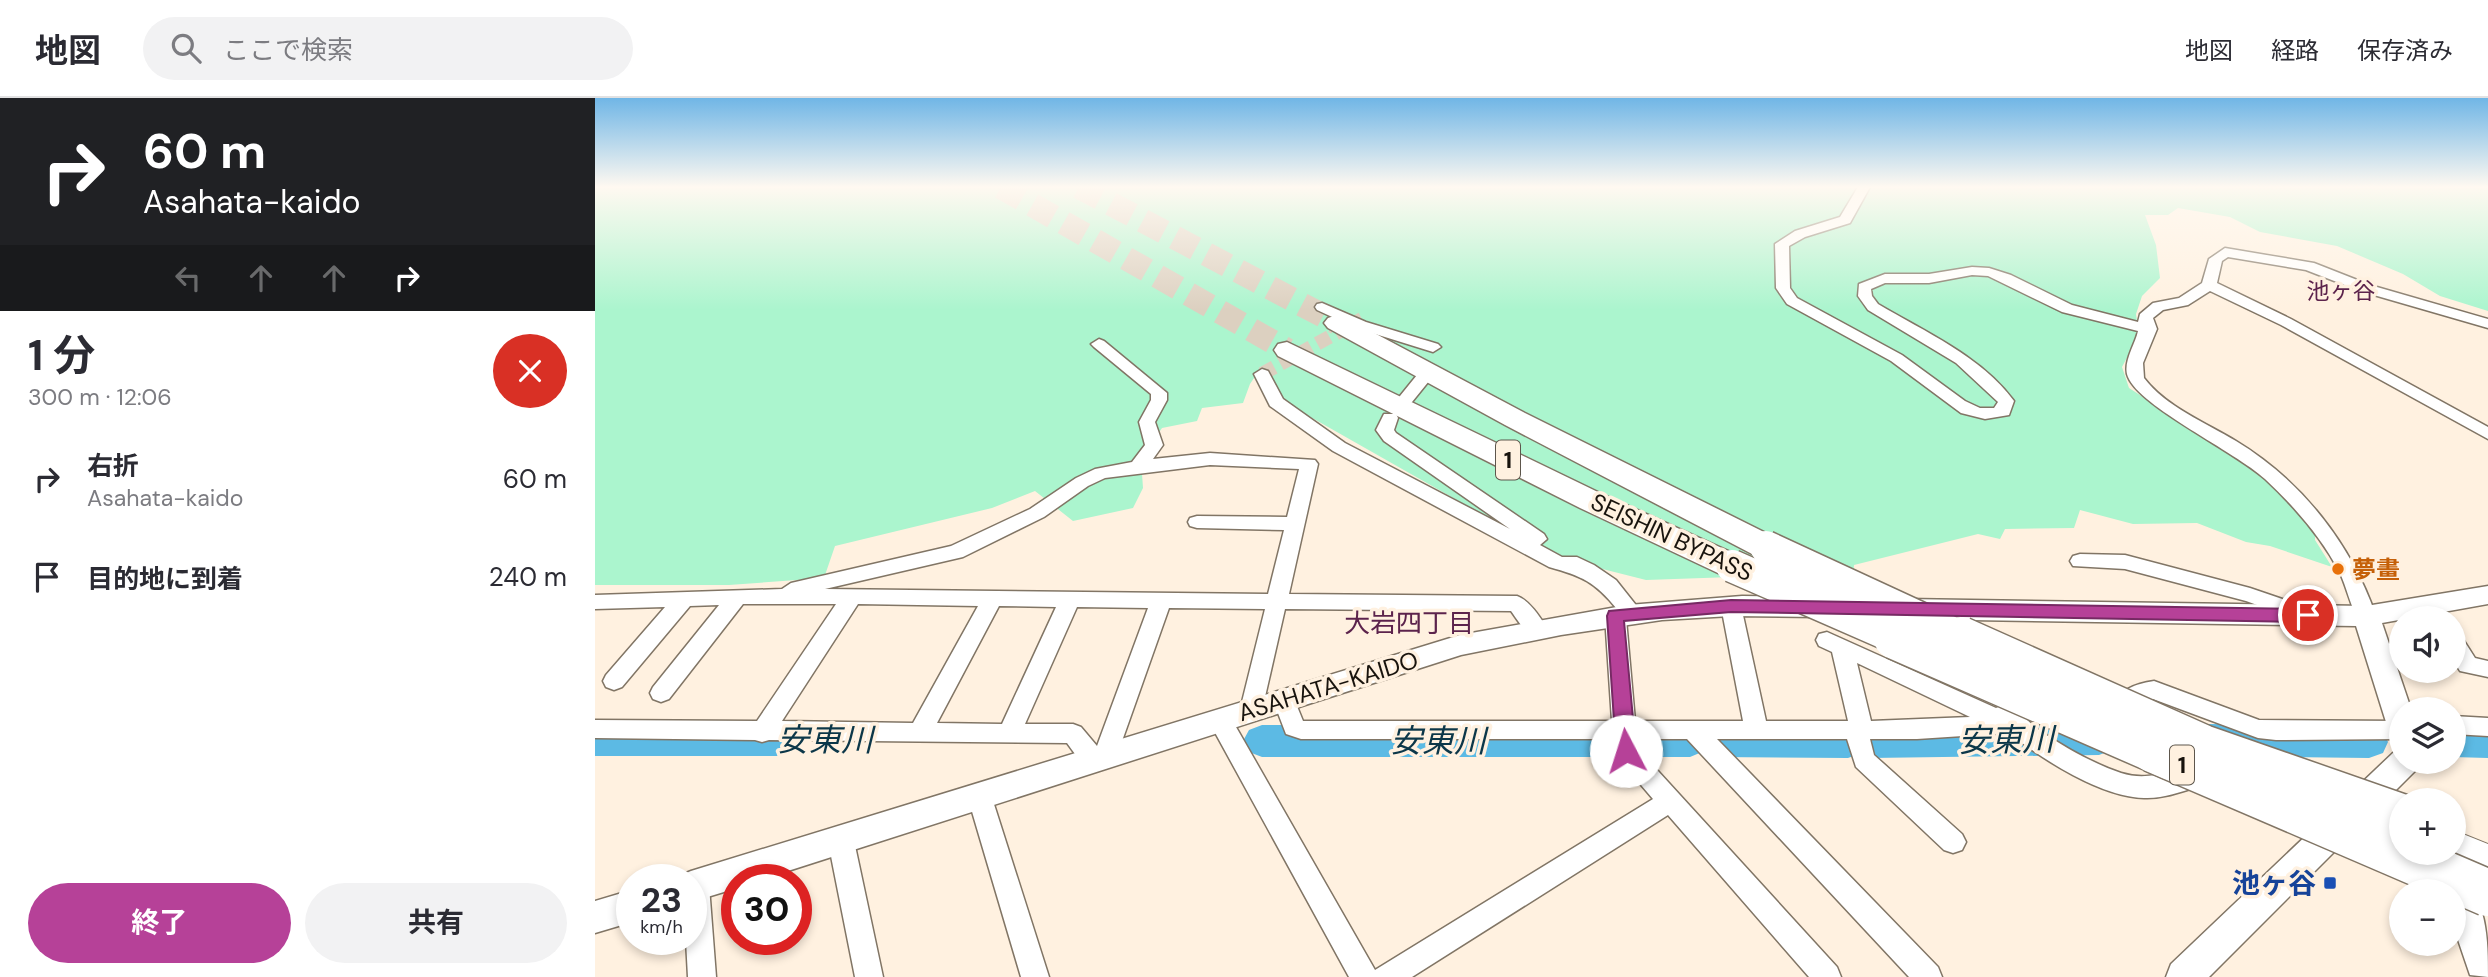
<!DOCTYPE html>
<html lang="ja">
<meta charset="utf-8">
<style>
body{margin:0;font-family:"DM Sans","Noto Sans JP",sans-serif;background:#f2f2f3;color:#2b2b33;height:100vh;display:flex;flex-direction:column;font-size:26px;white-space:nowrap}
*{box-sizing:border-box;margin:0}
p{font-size:23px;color:#7c7c81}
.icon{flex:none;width:38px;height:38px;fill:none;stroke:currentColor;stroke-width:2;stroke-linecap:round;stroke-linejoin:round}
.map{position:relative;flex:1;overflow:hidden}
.side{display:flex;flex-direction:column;background:#fff;width:595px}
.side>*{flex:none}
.banner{background:#202124;color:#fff;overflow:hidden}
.tools{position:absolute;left:1794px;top:508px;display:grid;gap:14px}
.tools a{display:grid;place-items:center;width:77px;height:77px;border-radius:50%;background:#fff;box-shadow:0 4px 10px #0003;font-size:35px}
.speed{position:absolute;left:21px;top:766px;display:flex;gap:14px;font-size:35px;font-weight:700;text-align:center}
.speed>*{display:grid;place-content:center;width:91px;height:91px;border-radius:50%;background:#fff;box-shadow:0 4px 10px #0003;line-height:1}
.speed small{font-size:18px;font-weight:400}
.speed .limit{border:10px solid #d22;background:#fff;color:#111}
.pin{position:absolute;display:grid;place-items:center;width:60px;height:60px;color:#fff;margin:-30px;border:4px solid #fff;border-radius:50%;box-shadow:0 2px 7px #0007}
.me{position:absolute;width:77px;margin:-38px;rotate:355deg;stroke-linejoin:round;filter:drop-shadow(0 0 5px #0008)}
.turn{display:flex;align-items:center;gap:24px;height:147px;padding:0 28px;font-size:32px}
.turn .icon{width:91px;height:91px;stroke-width:2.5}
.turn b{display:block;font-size:49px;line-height:60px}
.lanes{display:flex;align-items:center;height:66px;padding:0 28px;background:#0003;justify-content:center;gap:35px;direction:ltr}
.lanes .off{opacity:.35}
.round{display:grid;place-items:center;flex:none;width:74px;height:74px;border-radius:37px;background:#f2f2f3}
.summary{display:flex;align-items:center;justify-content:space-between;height:119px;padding:0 28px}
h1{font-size:42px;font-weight:700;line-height:52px}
.button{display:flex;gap:14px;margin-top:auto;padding:14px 28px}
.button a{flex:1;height:80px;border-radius:42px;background:#b64198;color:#fff;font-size:28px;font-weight:700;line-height:80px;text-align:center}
.button a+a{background:#f2f2f3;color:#2b2b33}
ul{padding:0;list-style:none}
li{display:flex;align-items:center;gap:21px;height:98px;padding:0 28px}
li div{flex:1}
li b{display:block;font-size:26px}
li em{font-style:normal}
header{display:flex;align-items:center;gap:42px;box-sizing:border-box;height:98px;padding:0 35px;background:#fff;border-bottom:2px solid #e1e1e2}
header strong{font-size:33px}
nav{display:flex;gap:38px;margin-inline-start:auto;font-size:24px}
.search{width:490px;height:63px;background:#f2f2f3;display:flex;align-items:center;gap:18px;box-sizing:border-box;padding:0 24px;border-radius:38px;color:#7c7c81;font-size:26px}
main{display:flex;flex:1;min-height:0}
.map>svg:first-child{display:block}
.green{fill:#abf5ce}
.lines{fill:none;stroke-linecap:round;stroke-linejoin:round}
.river{fill:#5cbae4;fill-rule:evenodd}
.minor-tunnel{stroke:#dcd0c0;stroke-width:14;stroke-dasharray:14 7;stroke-linecap:butt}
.trunk-tunnel{stroke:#dcd0c0;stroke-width:24;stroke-dasharray:24 12;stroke-linecap:butt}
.minor-casing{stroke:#817565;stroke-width:3}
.tertiary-casing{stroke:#817565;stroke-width:3}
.trunk-casing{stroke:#817565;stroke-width:3}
.motorway-casing{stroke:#817565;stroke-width:2}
.minor{fill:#fff;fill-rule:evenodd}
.tertiary{fill:#fff;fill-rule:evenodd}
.trunk{fill:#fff;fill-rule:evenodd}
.motorway{fill:#fff;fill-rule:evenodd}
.trunk-bridge-far1-casing{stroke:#817565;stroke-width:35;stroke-linecap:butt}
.trunk-bridge-casing{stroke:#817565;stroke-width:45;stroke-linecap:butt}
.motorway-bridge-casing{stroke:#817565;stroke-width:49;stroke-linecap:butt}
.trunk-bridge-far1{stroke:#fff;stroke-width:32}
.trunk-bridge{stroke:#fff;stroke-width:42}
.motorway-bridge{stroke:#fff;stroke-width:46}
.route{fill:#b64198;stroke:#762a63;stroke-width:2}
.food-dot{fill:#e8710a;stroke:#fff1e0;stroke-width:2.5}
.transit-dot{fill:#1a4fb4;stroke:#fff1e0;stroke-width:2.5}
.labels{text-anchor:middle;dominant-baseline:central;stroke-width:7;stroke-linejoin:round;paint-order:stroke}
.far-quarter-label{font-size:23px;fill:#5c234c;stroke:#fff1e0}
.shield{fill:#fff1e0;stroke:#5d564c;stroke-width:2}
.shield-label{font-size:23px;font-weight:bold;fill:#18130d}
.street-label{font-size:24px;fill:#18130d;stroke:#fff1e0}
.food-label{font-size:24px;font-weight:bold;fill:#c56008;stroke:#fff1e0;text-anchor:start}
.neighbourhood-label{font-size:26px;fill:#5c234c;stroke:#fff1e0}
.near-transit-label{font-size:28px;font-weight:bold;fill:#164399;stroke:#fff1e0;text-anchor:end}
.near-water-label{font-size:32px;font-style:italic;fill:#0c3749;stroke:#fff1e0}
</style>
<header>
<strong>地図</strong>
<div class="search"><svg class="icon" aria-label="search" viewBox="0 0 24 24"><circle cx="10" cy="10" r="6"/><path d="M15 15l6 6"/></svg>ここで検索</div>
<nav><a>地図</a><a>経路</a><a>保存済み</a></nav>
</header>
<main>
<section class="side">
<div class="banner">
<div class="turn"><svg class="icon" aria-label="right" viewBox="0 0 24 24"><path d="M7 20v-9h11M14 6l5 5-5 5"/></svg><div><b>60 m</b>Asahata-kaido</div></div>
<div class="lanes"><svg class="icon off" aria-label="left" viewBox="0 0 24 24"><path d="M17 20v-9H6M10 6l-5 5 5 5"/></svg><svg class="icon off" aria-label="ahead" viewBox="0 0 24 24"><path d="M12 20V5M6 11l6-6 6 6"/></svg><svg class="icon off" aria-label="ahead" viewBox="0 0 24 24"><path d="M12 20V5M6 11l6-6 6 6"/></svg><svg class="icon" aria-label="right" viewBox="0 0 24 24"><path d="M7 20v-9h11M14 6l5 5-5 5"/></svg></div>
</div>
<div class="summary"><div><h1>1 分</h1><p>300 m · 12:06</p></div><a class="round" style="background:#d93025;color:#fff"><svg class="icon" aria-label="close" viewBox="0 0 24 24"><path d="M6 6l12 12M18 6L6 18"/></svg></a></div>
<ul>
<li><svg class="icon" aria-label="right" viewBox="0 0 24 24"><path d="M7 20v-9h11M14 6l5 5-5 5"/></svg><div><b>右折</b><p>Asahata-kaido</p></div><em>60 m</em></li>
<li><svg class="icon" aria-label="arrive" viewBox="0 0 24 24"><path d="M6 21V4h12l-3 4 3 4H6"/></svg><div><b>目的地に到着</b></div><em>240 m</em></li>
</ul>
<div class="button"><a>終了</a><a>共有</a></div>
</section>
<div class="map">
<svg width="1893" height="879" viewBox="0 0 1893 879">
<rect width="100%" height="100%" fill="#fff1e0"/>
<!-- green -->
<path class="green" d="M 0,89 L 1893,89 L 1893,213 L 1845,198 L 1808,176 L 1742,148 L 1665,134 L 1635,119 L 1583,110 L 1573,117 L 1550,117 L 1561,147 L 1565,180 L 1547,198 L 1541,216 L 1544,237 L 1527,269 L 1534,290 L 1685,387 L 1720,432 L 1720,442 L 1737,469 L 1675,448 L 1651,444 L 1602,425 L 1538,426 L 1485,412 L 1479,430 L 1410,431 L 1405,441 L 1383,436 L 1259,467 L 1255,523 L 1137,479 L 1051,482 L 964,460 L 689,304 L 674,277 L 665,271 L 655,286 L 648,305 L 607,310 L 602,323 L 567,330 L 546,361 L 548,390 L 538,410 L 478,423 L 440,393 L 397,410 L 240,448 L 229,480 L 134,487 L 0,487 Z"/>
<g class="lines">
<!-- river -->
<path class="river" d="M 1504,625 L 1517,630 L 1523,641 L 1517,652 L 1504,657 L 1275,660 L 1264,656 L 1253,660 L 1120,659 L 1107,654 L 1095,659 L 1040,659 L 1030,655 L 1019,659 L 667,659 L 654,654 L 648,643 L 654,632 L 667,627 L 1019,627 L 1030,631 L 1040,627 L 1095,627 L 1108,632 L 1120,627 L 1253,628 L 1264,632 L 1275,628 Z
M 0,626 L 184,626 L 197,631 L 203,642 L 197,653 L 184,658 L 0,658 Z
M 1614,626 L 1774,628 L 1788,633 L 1793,644 L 1788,655 L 1774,660 L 1614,658 L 1601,653 L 1595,642 L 1601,631 Z
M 1858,627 L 1893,628 L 1893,660 L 1858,659 Z"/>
<!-- minor-tunnel -->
<path class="minor-tunnel" d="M 667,276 L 767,221"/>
<!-- trunk-tunnel -->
<path class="trunk-tunnel" d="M 406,89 L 692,252
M 484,89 L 742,225"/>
<!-- minor casing -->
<g class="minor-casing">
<path id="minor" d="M 1263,89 L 1275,89 L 1255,125 L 1210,139 L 1194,148 L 1195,190 L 1202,200 L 1307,257 L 1370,303 L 1385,310 L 1399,310 L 1403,304 L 1361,265 L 1273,212 L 1263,198 L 1264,186 L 1290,176 L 1334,176 L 1377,169 L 1394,170 L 1416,177 L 1477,207 L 1543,224 L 1545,216 L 1558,205 L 1584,200 L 1607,185 L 1614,161 L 1630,150 L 1719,165 L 1775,187 L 1893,221 L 1893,230 L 1765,193 L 1711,172 L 1633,159 L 1627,163 L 1622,185 L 1696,221 L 1893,329 L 1893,341 L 1686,227 L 1615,193 L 1593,207 L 1568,212 L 1558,220 L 1562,231 L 1548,265 L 1549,280 C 1570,308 1611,325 1641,343 C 1707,383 1756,446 1781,518 L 1778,523 L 1771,526 L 1764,523 C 1755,508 1752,489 1744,473 C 1726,439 1699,408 1670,381 C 1641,354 1545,309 1533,279 C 1527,265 1540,247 1543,233 L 1467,214 L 1393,178 L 1377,177 L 1334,185 L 1290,185 L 1276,191 L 1277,198 L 1283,206 C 1330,234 1386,258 1419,303 L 1414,317 L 1390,321 L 1366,315 L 1296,263 L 1192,206 L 1181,190 L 1180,146 L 1200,133 L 1245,119 Z
M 727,205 L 771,224 L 843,246 L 846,249 L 838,254 L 761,230 L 722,212 L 720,209 L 722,206 Z
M 504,241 L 509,243 L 572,295 L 572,302 L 560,324 L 568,347 L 558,361 L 615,355 L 720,362 L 723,366 L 694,496 L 922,498 C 934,502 945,519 952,530 L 948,536 C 932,541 925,525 916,513 L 690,511 L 667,612 L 664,618 L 656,621 L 648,618 L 645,612 L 670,511 L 574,510 L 521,660 L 517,667 C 488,677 489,667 472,645 L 174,642 L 167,644 L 160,642 L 0,640 L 0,622 L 162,623 L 241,506 L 148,506 L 74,601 L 66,604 L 58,601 L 55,595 L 58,589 L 124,507 L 95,508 L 27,589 L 19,592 L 11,589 L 8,583 L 11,577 L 70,509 L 0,511 L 0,497 L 187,491 L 196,485 L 356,448 L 435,411 L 481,380 L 500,371 L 537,364 L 550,347 L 544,324 L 556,302 L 556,296 L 499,249 L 496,246 ZM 615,367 L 704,371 L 692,419 L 602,418 L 595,420 L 593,424 L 595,428 L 602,430 L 689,432 L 673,496 L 230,491 L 368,459 L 449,419 L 493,388 L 510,380 ZM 263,506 L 383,508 L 318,625 L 187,623 ZM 404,508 L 461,509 L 407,626 L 342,625 ZM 482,509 L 553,510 L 502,648 L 486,629 L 478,626 L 430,626 Z
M 667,271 L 673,273 L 688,301 L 750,345 L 915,431 L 789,343 L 781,332 L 789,316 L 801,316 L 803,320 L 799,332 L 801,335 L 949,436 L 952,441 L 945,447 L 967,459 L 982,459 L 999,467 L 1021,482 L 1048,516 L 1045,521 L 1038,524 L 1031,521 L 1040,623 L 1148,623 L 1126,508 L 1129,503 L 1136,500 L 1143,503 L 1146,508 L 1171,623 L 1253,623 L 1237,554 L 1224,548 L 1221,542 L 1224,536 L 1232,534 L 1401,610 L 1410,606 C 1423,610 1432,624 1444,632 C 1469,649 1497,665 1526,675 C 1560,686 1589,664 1610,672 L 1614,679 L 1610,686 L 1602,689 C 1585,694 1567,701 1549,700 C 1506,699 1447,661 1414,635 L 1322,641 L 1275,641 L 1279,657 L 1367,736 L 1371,744 L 1367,752 L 1358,755 L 1349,752 L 1261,669 L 1252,641 L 1122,641 L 1343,869 L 1347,879 L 1314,879 L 1092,641 L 1042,641 L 1042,650 L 1242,869 L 1246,879 L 1214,879 L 1073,717 L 817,879 L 754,879 L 617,629 L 614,622 L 617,615 L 625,613 L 633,615 L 780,872 L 1058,701 L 1023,660 L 1018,641 L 706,641 L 691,636 L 678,602 L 681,596 L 689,593 L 697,596 L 708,623 L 1017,623 L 1010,518 L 1013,513 L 1022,511 C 1000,484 987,478 954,469 L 738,353 L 675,308 L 659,276 ZM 1262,565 L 1375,619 L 1276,623 Z
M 828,275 L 834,277 L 836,280 L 834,283 L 817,304 L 805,304 L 803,301 L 805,298 L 822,277 Z
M 1485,456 L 1530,457 L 1655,490 L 1714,510 L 1717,515 L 1714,520 L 1707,523 L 1651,503 L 1530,471 L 1478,468 L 1475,463 L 1478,458 Z
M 1835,499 L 1842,502 L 1853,520 L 1832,520 L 1825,507 L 1828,502 Z
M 1858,536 L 1866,538 L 1880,560 L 1893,563 L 1893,579 L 1865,573 L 1858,562 Z
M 1559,583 L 1664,622 L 1806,623 L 1806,641 L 1681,642 L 1663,640 L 1558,601 L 1531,613 L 1523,610 L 1520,604 C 1527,590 1545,585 1559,583 Z
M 1858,618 L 1893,620 L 1893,638 L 1858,636 Z
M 385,689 L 394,693 L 397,700 L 454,879 L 426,879 L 373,700 L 376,693 Z
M 246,732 L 255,735 L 259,743 L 288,879 L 260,879 L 233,743 L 237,735 Z
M 101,776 L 110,779 L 114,788 L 121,879 L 93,879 L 91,842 L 96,842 L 96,782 L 90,782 Z"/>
</g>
<!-- tertiary casing -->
<g class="tertiary-casing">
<path id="tertiary" d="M 1893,488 L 1893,506 L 1787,525 L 1816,611 L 1806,611 L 1806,636 L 1796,632 L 1791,624 L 1761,528 L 1311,521 L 1302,518 L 1298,511 L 1302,504 L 1311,501 L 1771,508 Z
M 1147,498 L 1222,499 L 1231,502 L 1235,509 L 1231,516 L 1222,519 L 1136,518 L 1067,522 L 966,537 L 866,557 L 165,782 L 142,782 L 142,790 L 96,804 L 96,782 L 82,782 L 84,778 L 96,773 L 865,537 L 1033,507 Z
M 1806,652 L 1806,663 L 1825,663 L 1821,672 L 1614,879 L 1571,879 L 1576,866 L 1799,654 Z
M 1858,777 C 1893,793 1893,844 1893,879 L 1875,877 L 1858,827 L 1858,793 L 1841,793 L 1846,782 Z
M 37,792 L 37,824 L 0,835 L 0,803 Z"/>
</g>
<!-- trunk casing -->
<g class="trunk-casing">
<path id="trunk" d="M 742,217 L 751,220 L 930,315 L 1183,441 L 1188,449 L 1183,457 L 1171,461 L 1159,457 L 910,327 L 733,230 L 729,225 L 733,220 Z
M 692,244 L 1007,396 L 1149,460 L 1154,468 L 1149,476 L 1137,480 L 1125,476 L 985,410 L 683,258 L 679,252 L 683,246 Z"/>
</g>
<!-- motorway casing -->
<g class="motorway-casing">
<path id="motorway" d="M 1858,732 L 1893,746 L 1893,792 L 1841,770 L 1834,754 L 1858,754 Z"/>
</g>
<!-- minor -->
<use href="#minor" class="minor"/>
<!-- tertiary -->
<use href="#tertiary" class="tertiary"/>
<!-- trunk -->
<use href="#trunk" class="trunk"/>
<!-- motorway -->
<use href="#motorway" class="motorway"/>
<!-- trunk-bridge-far1 casing -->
<g class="trunk-bridge-far1-casing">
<path id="trunk-bridge-far1" d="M 1171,449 L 1370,541
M 1137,468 L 1304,541"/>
</g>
<!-- trunk-bridge casing -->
<g class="trunk-bridge-casing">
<path id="trunk-bridge" d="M 1300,540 L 1577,661
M 1366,540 L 1608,648 L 1806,717"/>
</g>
<!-- motorway-bridge casing -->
<g class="motorway-bridge-casing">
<path id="motorway-bridge" d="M 1558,651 L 1893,795"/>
</g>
<!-- trunk-bridge-far1 -->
<use href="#trunk-bridge-far1" class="trunk-bridge-far1"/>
<!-- trunk-bridge -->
<use href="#trunk-bridge" class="trunk-bridge"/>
<!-- motorway-bridge -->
<use href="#motorway-bridge" class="motorway-bridge"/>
</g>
<!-- sky -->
<linearGradient id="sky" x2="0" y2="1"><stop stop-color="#70b6e6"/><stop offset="0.42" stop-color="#fff9f1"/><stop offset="1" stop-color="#fff9f1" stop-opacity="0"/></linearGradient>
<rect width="1893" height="212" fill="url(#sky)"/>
<!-- route -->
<path class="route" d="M 1136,502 L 1713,511 L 1719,513 L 1722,517 L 1719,522 L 1713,524 L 1136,514 L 1029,523 L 1041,653 L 1038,659 L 1031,661 L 1024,659 L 1021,653 L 1012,518 L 1014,513 Z"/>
<!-- markers -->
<circle class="food-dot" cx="1743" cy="471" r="7"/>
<rect class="transit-dot" x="1728" y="778" width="14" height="14" rx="3.5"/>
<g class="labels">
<!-- far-quarter labels -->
<g class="far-quarter-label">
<text x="1746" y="193">池ヶ谷</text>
</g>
<!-- shield labels -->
<g class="shield">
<rect x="901" y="342.5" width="24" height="39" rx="5"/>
<rect x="1575" y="647.5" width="24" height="39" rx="5"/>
</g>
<g class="shield-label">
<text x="913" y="362">1</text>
<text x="1587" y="667">1</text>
</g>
<!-- street labels -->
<g class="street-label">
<text transform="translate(1077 439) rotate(25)">SEISHIN BYPASS</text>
<text transform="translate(733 588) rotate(-17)">ASAHATA-KAIDO</text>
</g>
<!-- food labels -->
<g class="food-label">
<text x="1757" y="471">夢畫</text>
</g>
<!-- neighbourhood labels -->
<g class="neighbourhood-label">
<text x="814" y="525">大岩四丁目</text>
</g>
<!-- near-transit labels -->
<g class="near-transit-label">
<text x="1721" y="785">池ヶ谷</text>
</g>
<!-- near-water labels -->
<g class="near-water-label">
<text x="230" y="642">安東川</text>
<text transform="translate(1411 642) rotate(-1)">安東川</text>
<text x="843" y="643">安東川</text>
</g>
</g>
</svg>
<div class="tools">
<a><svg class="icon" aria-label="sound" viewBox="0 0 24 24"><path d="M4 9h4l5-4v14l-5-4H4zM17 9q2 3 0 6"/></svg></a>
<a><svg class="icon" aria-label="layers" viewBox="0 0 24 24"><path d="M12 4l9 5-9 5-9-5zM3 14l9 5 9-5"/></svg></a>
<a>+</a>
<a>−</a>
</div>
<div class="speed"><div>23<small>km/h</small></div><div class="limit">30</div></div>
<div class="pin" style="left:1713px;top:517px;background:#d93025"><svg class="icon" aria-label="arrive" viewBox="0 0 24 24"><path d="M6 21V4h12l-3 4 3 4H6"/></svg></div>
<svg class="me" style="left:1031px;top:653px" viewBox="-20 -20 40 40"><circle r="19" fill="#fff"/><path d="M0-13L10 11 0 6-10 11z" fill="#b64198"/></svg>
</div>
</main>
